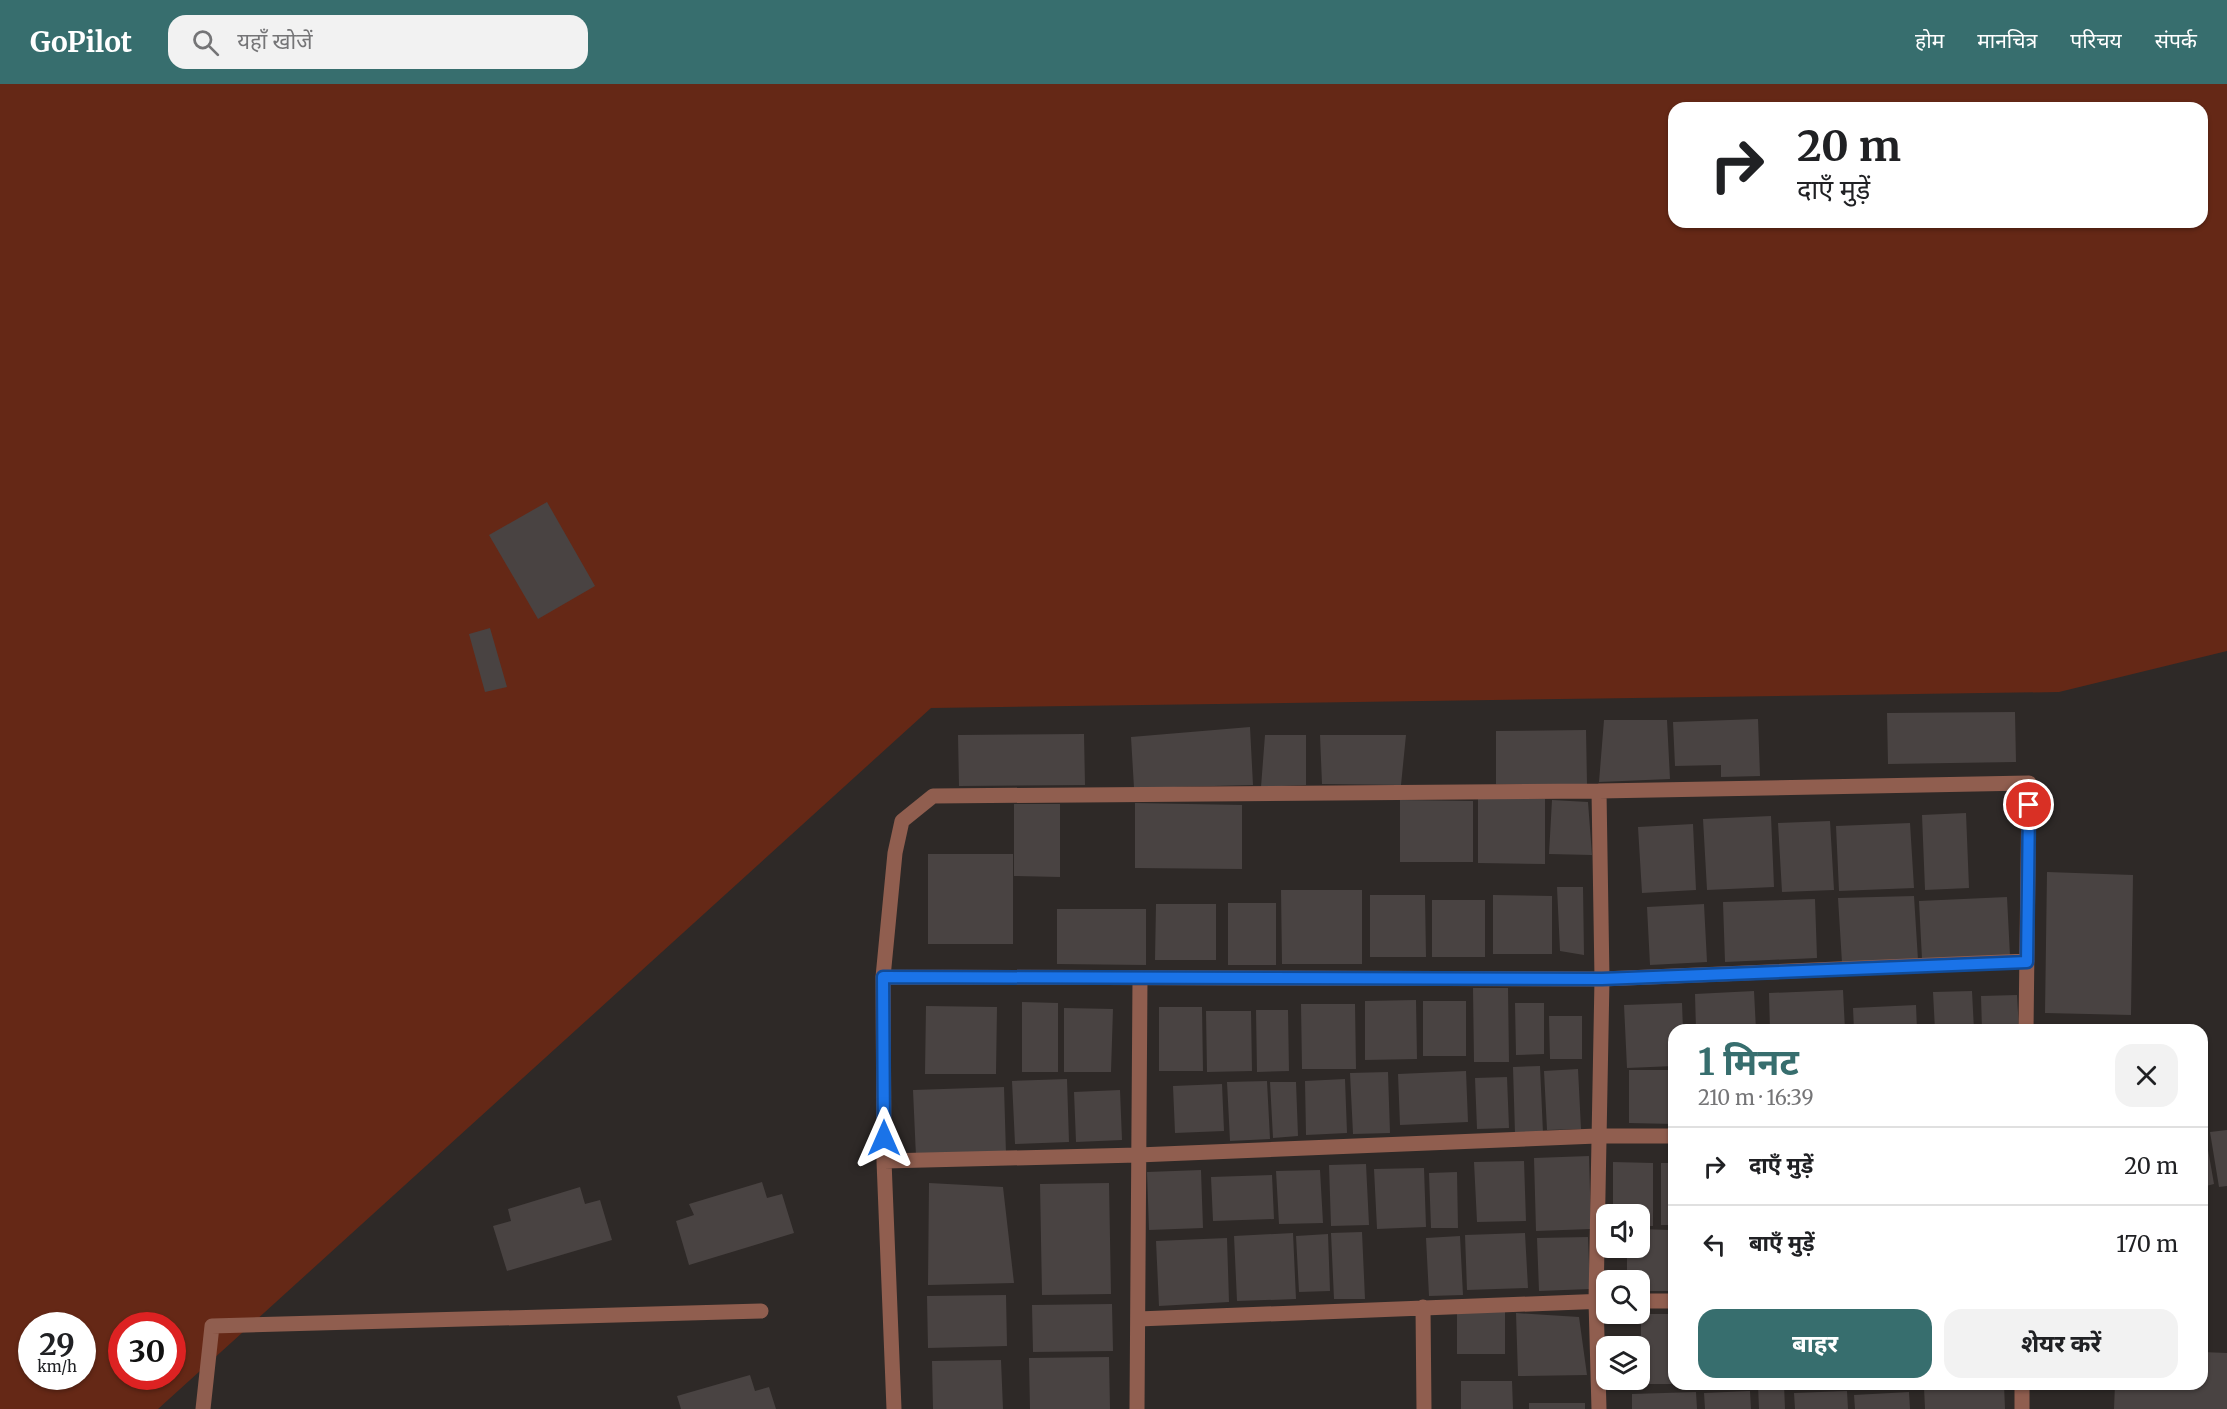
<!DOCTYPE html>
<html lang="hi">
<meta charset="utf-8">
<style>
body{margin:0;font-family:Merriweather,"Noto Sans Devanagari",serif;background:#f2f2f2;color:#202124;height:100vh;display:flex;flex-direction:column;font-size:22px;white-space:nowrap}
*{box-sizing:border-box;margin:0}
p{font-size:20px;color:#757577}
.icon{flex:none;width:33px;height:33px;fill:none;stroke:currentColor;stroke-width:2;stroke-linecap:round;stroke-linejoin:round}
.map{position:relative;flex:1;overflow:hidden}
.side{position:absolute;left:1668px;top:940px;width:540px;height:366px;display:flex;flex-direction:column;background:#fff;border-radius:18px;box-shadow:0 2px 4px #0004}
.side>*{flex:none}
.guide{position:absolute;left:1668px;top:18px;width:540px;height:126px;border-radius:18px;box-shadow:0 2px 4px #0004;background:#fff;color:#202124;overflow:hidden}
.tools{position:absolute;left:1596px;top:1120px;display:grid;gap:12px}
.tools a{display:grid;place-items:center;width:54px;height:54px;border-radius:12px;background:#fff;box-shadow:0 2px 4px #0004;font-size:30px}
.speed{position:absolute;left:18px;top:1228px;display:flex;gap:12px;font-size:30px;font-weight:700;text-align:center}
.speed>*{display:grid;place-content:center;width:78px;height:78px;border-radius:50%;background:#fff;box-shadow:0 2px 4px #0004;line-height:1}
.speed small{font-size:15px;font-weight:400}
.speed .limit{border:9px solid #d22;background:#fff;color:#111}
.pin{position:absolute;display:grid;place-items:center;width:51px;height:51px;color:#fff;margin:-26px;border:3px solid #fff;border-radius:50%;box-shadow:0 2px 6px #0007}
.me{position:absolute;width:66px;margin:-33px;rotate:0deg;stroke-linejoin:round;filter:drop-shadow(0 0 4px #0008)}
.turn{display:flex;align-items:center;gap:21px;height:126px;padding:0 30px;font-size:27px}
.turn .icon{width:78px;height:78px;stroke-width:2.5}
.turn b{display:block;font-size:42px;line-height:51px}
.round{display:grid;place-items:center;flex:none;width:63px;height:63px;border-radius:18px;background:#f2f2f2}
.overview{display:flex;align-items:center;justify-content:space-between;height:102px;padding:0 30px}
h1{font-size:36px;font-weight:700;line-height:45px;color:#376e6e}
.button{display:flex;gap:12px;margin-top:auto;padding:12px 30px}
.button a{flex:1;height:69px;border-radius:18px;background:#376e6e;color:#fff;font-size:24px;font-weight:700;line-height:69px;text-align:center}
.button a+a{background:#f2f2f2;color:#202124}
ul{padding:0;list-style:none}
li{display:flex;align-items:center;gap:18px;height:78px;padding:0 30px;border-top:2px solid #e0e0e0}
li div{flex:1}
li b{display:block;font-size:22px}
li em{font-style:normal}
header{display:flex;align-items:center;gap:36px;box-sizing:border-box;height:84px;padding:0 30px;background:#376e6e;color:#fff}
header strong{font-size:28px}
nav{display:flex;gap:33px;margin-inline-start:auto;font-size:21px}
.search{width:420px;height:54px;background:#f2f2f2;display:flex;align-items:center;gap:15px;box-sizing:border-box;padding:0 21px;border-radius:18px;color:#757577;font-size:22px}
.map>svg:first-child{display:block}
.green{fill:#652816;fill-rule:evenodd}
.building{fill:#494342}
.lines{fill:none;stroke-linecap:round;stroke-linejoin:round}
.minor{stroke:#905e4f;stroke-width:15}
.route-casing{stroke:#114b97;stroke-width:15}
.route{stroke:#1a73e8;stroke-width:10}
</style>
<header>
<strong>GoPilot</strong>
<div class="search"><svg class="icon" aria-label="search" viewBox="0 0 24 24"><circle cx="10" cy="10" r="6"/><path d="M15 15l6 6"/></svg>यहाँ खोजें</div>
<nav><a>होम</a><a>मानचित्र</a><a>परिचय</a><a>संपर्क</a></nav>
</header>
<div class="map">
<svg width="2227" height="1325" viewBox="0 0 2227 1325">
<rect width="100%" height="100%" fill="#2e2927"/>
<!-- green -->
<path class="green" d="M 0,0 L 2227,0 L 2227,567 L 2059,608 L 931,624 L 158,1325 L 0,1325 ZM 1674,24 L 2202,24 L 2202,138 L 1674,138 ZM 32,1242 L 82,1242 L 82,1293 L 32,1293 ZM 122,1242 L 172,1242 L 172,1293 L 122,1293 Z"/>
<!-- building -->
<path class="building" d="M 547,418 L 595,502 L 538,535 L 489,451 Z
M 490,544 L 507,603 L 485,608 L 469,550 Z
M 2015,628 L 2016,678 L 1888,680 L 1887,629 Z
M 1758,635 L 1760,692 L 1721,693 L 1721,681 L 1675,682 L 1673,638 Z
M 1604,636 L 1667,636 L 1670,695 L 1599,698 Z
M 1250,643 L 1253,701 L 1134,704 L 1131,653 Z
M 1586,646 L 1587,700 L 1496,700 L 1496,647 Z
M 1084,650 L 1085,701 L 959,702 L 958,651 Z
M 1265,651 L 1306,651 L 1306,701 L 1261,703 Z
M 1320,651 L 1406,651 L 1401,701 L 1322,700 Z
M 1478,714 L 1545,715 L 1545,780 L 1478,779 Z
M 1400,716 L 1473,717 L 1473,778 L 1400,778 Z
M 1552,716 L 1588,718 L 1592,771 L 1549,770 Z
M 1135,719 L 1242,721 L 1242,785 L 1135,784 Z
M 1014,720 L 1060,720 L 1060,793 L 1014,792 Z
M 1966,729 L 1969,804 L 1925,806 L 1922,731 Z
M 1771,732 L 1774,803 L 1707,806 L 1703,735 Z
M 1830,737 L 1834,806 L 1782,808 L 1778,739 Z
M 1910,739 L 1914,804 L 1839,807 L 1836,742 Z
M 1693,740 L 1696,806 L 1642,809 L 1638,743 Z
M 928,770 L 1013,770 L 1013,860 L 928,860 Z
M 2047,788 L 2133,791 L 2131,931 L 2045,929 Z
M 1557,803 L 1583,803 L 1584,871 L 1560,867 Z
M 1281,806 L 1362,806 L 1362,880 L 1282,880 Z
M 1370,811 L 1425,811 L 1426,873 L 1370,873 Z
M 1493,811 L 1552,812 L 1552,870 L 1493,870 Z
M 1914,812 L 1918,876 L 1842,879 L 1838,814 Z
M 2007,813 L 2010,872 L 1922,875 L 1919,817 Z
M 1815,815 L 1817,874 L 1725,878 L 1723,818 Z
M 1432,816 L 1485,816 L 1485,873 L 1432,873 Z
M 1228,819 L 1276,819 L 1276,881 L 1228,881 Z
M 1156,820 L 1216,820 L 1216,876 L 1155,876 Z
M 1704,820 L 1707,878 L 1650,881 L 1647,823 Z
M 1057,825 L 1146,825 L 1146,881 L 1057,880 Z
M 1473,904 L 1508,904 L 1509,978 L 1474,978 Z
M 1843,906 L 1845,946 L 1770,946 L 1769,909 Z
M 1754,907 L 1756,946 L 1696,946 L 1695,910 Z
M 1972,907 L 1974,946 L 1935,946 L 1933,908 Z
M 2017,911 L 2019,946 L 1982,946 L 1981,912 Z
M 1416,916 L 1417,975 L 1365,976 L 1365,917 Z
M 1423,917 L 1466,917 L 1466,972 L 1423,972 Z
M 1022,918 L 1058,919 L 1058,988 L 1022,988 Z
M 1515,919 L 1544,919 L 1544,970 L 1516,971 Z
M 1682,919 L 1683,946 L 1674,946 L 1674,982 L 1627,984 L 1624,921 Z
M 1301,920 L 1355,920 L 1356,985 L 1302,985 Z
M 1916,921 L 1917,946 L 1854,946 L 1853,924 Z
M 926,922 L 997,923 L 996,990 L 925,990 Z
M 1159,923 L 1202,923 L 1203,987 L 1159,987 Z
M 1064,924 L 1113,925 L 1111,988 L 1064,988 Z
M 1256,926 L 1288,926 L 1289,987 L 1257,988 Z
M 1206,927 L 1251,927 L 1252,987 L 1207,988 Z
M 1549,932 L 1582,932 L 1582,975 L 1550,975 Z
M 1540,982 L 1543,1049 L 1515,1050 L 1513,983 Z
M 1578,985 L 1581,1045 L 1547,1046 L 1544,987 Z
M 1629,986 L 1674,986 L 1674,1040 L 1629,1039 Z
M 1466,987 L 1468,1038 L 1400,1041 L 1398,990 Z
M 1388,988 L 1390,1049 L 1353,1050 L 1350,989 Z
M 1507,993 L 1509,1044 L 1477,1045 L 1475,994 Z
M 1067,995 L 1069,1058 L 1015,1060 L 1012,997 Z
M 1345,995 L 1347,1049 L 1306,1051 L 1305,997 Z
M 1267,997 L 1270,1055 L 1230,1057 L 1227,998 Z
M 1270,998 L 1296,998 L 1298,1052 L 1273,1054 Z
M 1222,1000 L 1224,1047 L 1175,1049 L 1173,1002 Z
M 1004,1003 L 1006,1070 L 916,1073 L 913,1006 Z
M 1120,1006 L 1122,1056 L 1076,1058 L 1074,1008 Z
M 2227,1046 L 2227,1102 L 2219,1103 L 2210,1048 Z
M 2206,1054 L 2214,1100 L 2202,1103 L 2202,1055 Z
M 1589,1072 L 1591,1145 L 1536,1147 L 1534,1074 Z
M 1524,1077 L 1526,1137 L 1477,1138 L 1474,1078 Z
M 1613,1078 L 1653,1079 L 1653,1142 L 1640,1142 L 1640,1131 L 1613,1131 Z
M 1661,1079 L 1674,1079 L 1674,1141 L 1661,1141 Z
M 1366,1080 L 1369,1141 L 1331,1142 L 1329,1081 Z
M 1424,1084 L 1426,1143 L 1377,1145 L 1374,1085 Z
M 1201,1086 L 1203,1144 L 1149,1146 L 1147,1088 Z
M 1320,1086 L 1323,1139 L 1279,1140 L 1276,1087 Z
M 1457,1088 L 1458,1144 L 1431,1144 L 1429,1089 Z
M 1272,1091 L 1274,1135 L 1213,1137 L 1211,1093 Z
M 762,1098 L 767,1114 L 782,1110 L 794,1149 L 689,1181 L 676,1137 L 694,1131 L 689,1120 Z
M 929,1099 L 1003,1103 L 1014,1199 L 928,1201 Z
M 1109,1099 L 1111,1210 L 1042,1211 L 1040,1100 Z
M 580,1103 L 585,1120 L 600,1116 L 612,1156 L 507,1187 L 493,1142 L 511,1137 L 508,1125 Z
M 1640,1145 L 1670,1146 L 1671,1207 L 1640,1207 L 1640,1197 L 1627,1197 L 1627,1164 L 1640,1164 Z
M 1362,1148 L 1365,1215 L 1334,1215 L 1331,1149 Z
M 1293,1149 L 1296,1215 L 1237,1217 L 1234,1152 Z
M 1525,1149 L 1528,1204 L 1467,1206 L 1465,1151 Z
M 1328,1150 L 1330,1207 L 1299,1208 L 1296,1152 Z
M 1460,1152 L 1463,1211 L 1429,1212 L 1426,1154 Z
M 1588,1153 L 1590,1205 L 1539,1207 L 1537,1154 Z
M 1227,1154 L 1229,1218 L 1159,1222 L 1156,1157 Z
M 1006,1211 L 1007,1262 L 928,1264 L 927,1212 Z
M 1112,1220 L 1113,1267 L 1033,1268 L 1032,1221 Z
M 1505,1225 L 1505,1270 L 1457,1270 L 1457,1226 Z
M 1516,1229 L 1579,1233 L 1587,1291 L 1518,1292 Z
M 1641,1230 L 1674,1230 L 1674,1300 L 1641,1300 Z
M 2202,1268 L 2227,1269 L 2227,1325 L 2114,1325 L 2115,1300 L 2202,1300 Z
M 1109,1273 L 1110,1325 L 1030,1325 L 1029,1274 Z
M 1001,1276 L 1003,1325 L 933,1325 L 932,1277 Z
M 750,1291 L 755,1307 L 769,1303 L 776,1325 L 681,1325 L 677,1312 Z
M 1461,1297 L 1512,1297 L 1513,1325 L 1461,1325 Z
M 1784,1300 L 1785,1325 L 1759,1325 L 1758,1301 Z
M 2004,1300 L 2005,1325 L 1925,1325 L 1924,1303 Z
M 1750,1307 L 1751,1325 L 1705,1325 L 1704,1309 Z
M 1847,1307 L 1848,1325 L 1795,1325 L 1794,1309 Z
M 1696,1308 L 1697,1325 L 1632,1325 L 1632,1310 Z
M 1909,1308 L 1910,1325 L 1855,1325 L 1854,1311 Z
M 1529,1319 L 1585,1319 L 1585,1325 L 1529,1325 Z"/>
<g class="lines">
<!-- minor -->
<path class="minor" d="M 883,893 L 1602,895 L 2027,877
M 884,1077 L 1138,1071 L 1597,1052 L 1674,1052
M 1640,1217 L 1674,1217
M 1423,1223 L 1424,1325
M 1138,1235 L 1606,1217
M 2022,1300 L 2022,1325
M 203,1325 L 212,1242 L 761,1227
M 894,1325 L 884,1077 L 883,893 L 895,769 L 902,737 L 933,712 L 1599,707 L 2029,699 L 2026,946
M 1137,1325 L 1140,894
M 1599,1325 L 1596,1217 L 1602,895 L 1599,707"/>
</g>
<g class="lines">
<!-- route casing -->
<g class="route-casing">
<path id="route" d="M 884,1054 L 883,893 L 1602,895 L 2027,878 L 2029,721"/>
</g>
<!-- route -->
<use href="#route" class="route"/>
</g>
</svg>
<div class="tools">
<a><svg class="icon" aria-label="sound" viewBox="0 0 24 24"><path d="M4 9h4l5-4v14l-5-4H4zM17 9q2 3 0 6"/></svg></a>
<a><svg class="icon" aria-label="search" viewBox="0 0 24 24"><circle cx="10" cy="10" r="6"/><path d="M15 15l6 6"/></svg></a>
<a><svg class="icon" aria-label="layers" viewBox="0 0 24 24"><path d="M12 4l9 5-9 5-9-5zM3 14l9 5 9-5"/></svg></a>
</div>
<div class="speed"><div>29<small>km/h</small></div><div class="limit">30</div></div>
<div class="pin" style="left:2029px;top:721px;background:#d93025"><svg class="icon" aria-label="arrive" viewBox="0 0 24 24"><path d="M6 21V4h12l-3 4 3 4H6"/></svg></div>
<svg class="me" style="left:884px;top:1054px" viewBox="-20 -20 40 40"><path d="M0-17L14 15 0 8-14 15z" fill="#1a73e8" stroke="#fff" stroke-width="4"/></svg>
<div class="guide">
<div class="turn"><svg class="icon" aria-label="right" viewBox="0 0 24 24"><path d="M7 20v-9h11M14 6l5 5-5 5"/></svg><div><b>20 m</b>दाएँ मुड़ें</div></div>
</div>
<section class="side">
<div class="overview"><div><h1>1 मिनट</h1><p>210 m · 16:39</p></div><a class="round"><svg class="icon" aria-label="close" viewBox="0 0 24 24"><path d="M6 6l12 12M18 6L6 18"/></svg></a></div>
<ul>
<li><svg class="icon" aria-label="right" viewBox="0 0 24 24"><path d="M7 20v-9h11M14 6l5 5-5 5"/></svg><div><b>दाएँ मुड़ें</b></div><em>20 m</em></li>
<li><svg class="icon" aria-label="left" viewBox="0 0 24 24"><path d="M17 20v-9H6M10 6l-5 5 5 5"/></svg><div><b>बाएँ मुड़ें</b></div><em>170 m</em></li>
</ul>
<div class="button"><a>बाहर</a><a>शेयर करें</a></div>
</section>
</div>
